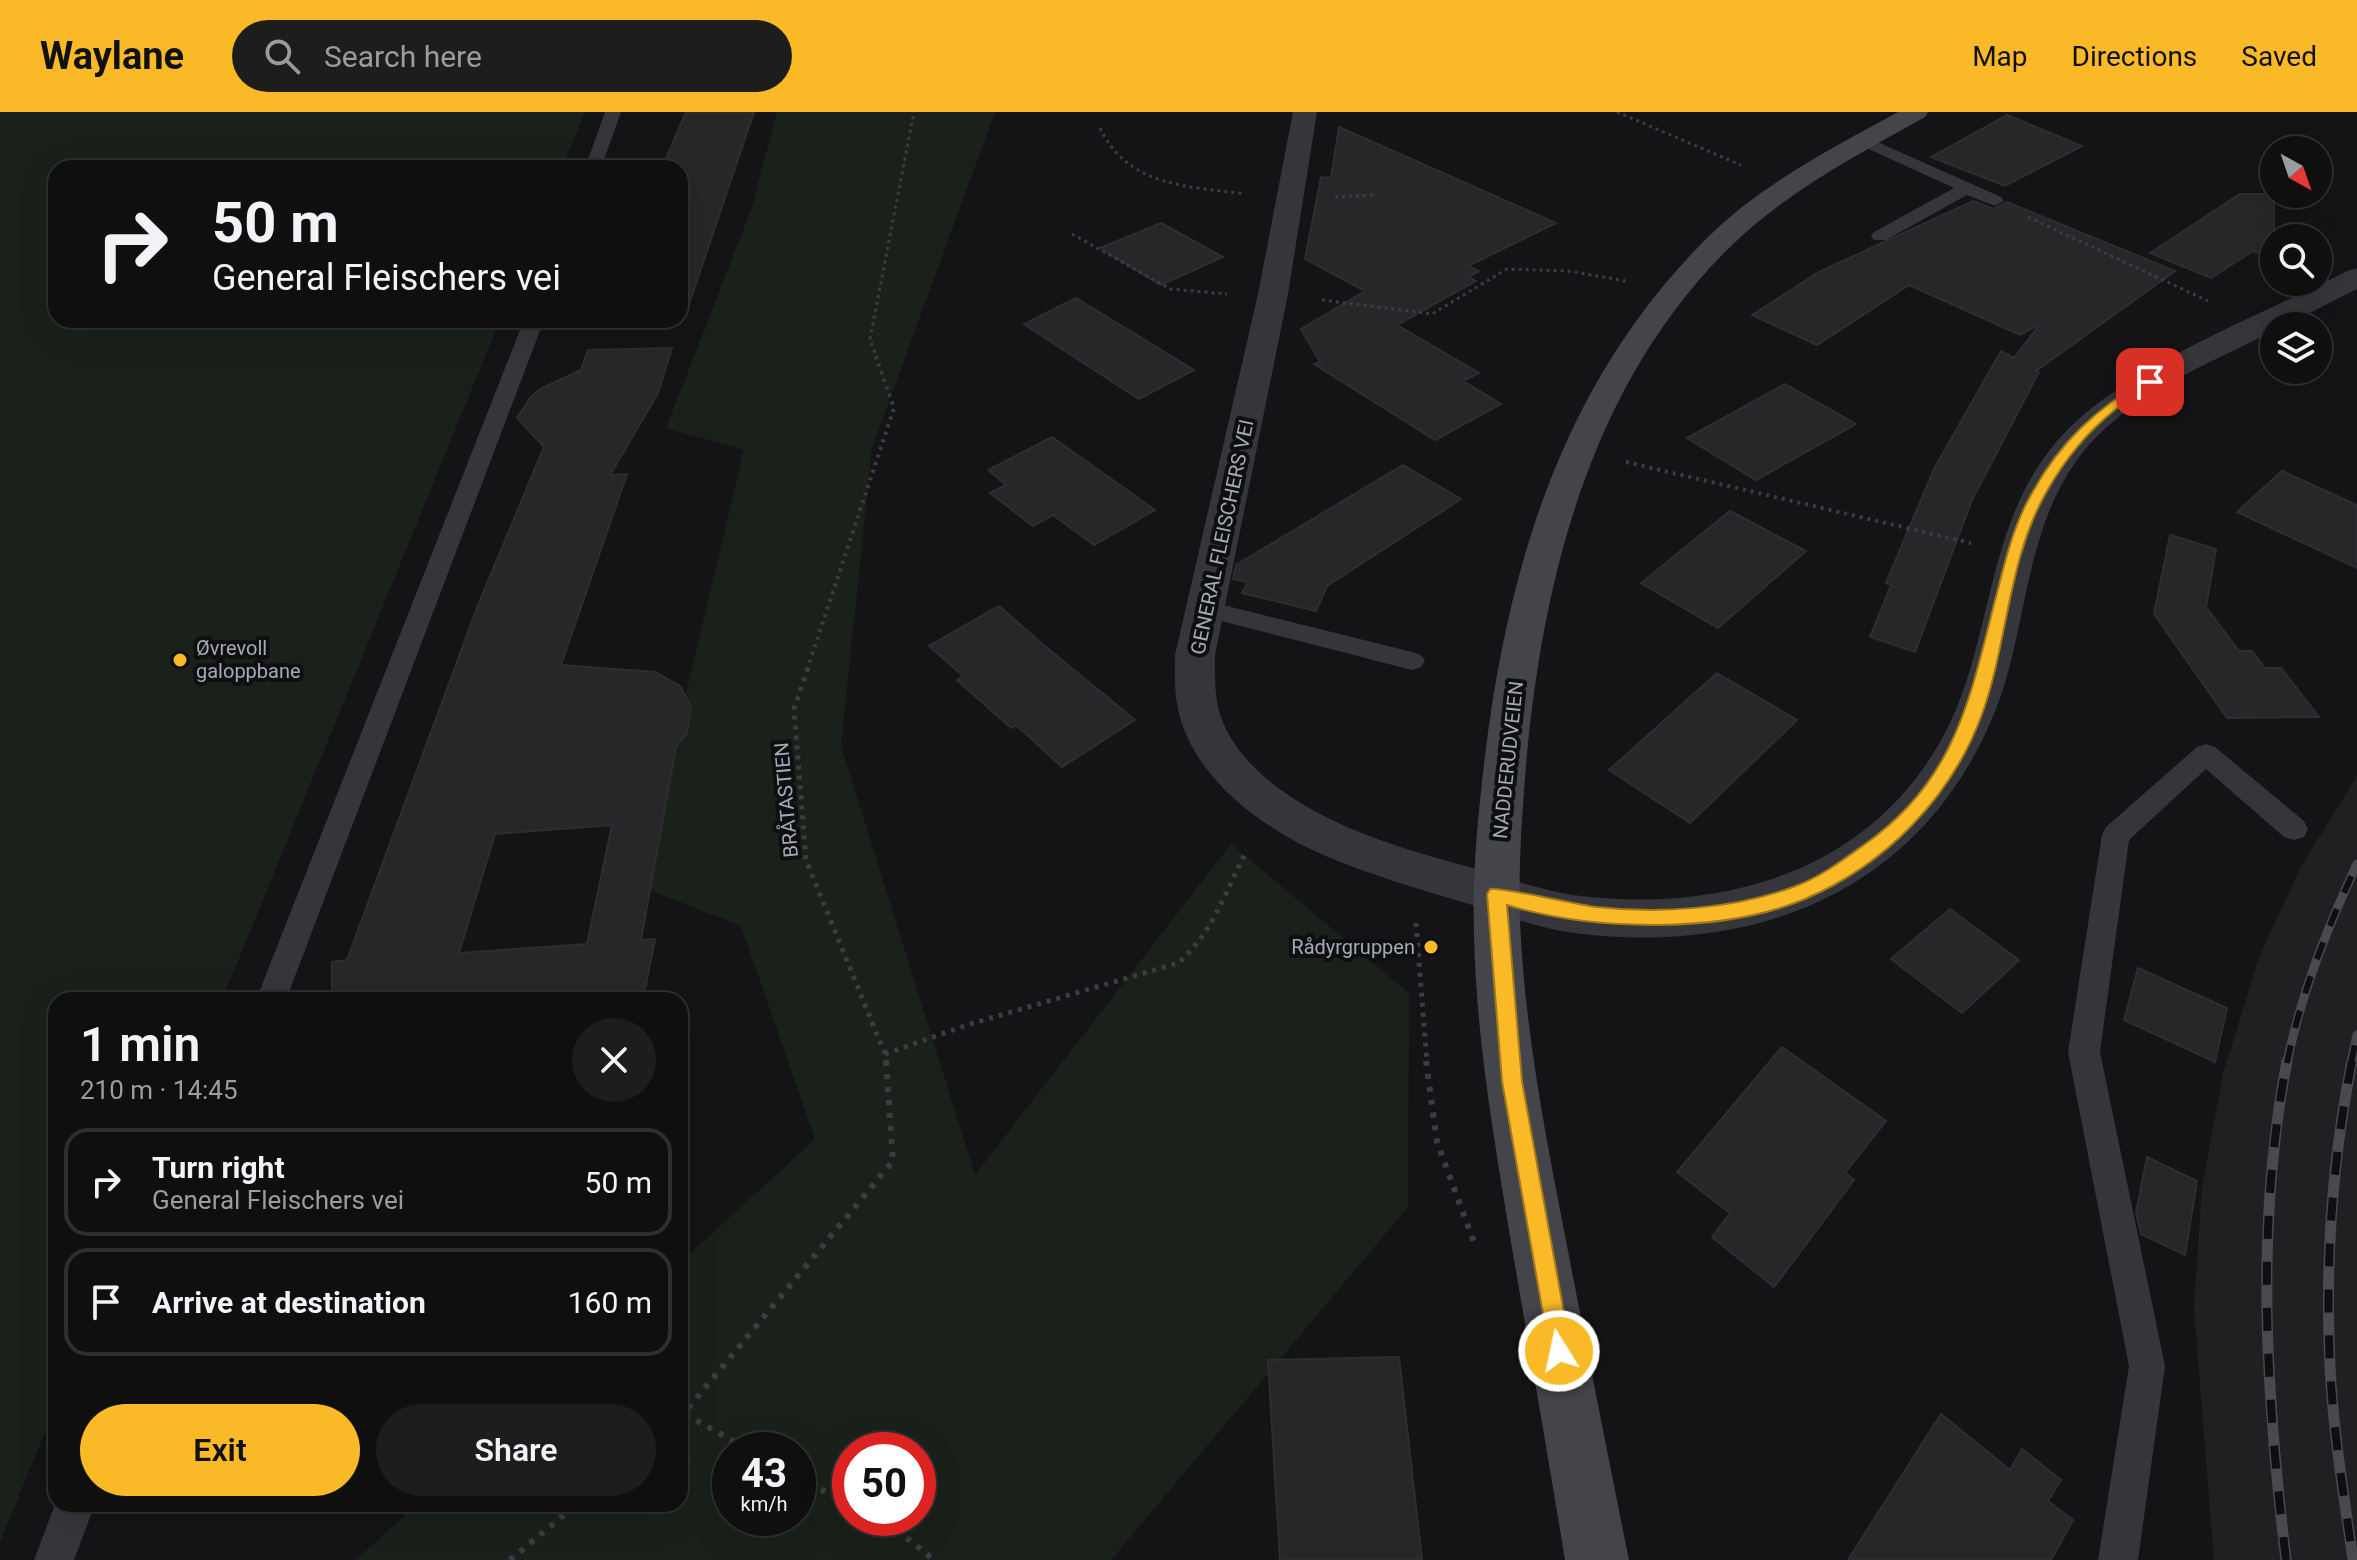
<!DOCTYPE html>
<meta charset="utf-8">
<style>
body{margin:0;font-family:Roboto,sans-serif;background:#1d1d1e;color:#f1f3f6;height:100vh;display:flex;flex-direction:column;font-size:30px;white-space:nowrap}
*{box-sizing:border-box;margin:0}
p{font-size:26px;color:#9b9c9f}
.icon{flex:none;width:44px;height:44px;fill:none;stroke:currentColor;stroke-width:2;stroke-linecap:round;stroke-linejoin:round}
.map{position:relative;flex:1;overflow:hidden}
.sheet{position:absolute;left:48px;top:880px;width:640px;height:520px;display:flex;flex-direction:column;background:#0f0f10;border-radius:24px;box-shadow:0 8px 32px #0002,0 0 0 2px #2f2f30}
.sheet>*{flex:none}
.hud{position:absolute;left:48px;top:48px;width:640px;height:168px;border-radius:24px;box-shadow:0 8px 32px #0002,0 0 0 2px #2f2f30;background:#0f0f10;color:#f1f3f6;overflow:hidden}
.needle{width:52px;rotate:140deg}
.controls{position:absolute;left:2260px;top:24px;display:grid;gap:16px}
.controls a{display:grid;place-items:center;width:72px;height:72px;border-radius:50%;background:#0f0f10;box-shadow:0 8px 32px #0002,0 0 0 2px #2f2f30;font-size:40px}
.speed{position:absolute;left:712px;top:1320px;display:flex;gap:16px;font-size:40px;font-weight:700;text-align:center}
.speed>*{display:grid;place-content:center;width:104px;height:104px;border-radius:50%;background:#0f0f10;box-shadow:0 8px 32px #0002,0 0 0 2px #2f2f30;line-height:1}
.speed small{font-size:20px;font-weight:400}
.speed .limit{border:12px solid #d22;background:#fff;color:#111}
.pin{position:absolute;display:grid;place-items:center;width:68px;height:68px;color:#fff;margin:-34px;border-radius:16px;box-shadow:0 4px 12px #0006}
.me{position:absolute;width:88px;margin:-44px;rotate:350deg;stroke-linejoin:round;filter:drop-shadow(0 0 6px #0008)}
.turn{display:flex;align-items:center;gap:28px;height:168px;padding:0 32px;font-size:36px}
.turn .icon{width:104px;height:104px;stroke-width:2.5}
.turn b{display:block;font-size:56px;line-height:68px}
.round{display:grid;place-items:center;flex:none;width:84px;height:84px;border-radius:42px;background:#1d1d1e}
.head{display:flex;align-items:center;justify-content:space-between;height:136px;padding:0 32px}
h1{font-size:48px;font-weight:600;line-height:60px}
.cta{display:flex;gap:16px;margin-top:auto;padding:16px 32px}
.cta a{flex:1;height:92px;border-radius:48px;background:#faba28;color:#111;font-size:32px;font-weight:600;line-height:92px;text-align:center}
.cta a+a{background:#1d1d1e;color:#f1f3f6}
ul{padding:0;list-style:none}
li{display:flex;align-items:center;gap:24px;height:108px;margin:0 16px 12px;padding:0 16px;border:4px solid #2f2f30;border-radius:24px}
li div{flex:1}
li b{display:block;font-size:30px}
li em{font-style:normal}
header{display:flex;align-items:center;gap:48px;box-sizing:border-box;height:112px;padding:0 40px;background:#faba28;color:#111}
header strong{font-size:38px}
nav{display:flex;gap:44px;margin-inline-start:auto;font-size:28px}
.search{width:560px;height:72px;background:#1d1d1e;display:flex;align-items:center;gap:20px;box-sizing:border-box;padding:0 28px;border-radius:44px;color:#9b9c9f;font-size:30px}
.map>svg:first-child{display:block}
.built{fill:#202023}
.green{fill:#1a211b;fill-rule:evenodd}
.building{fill:#27272a;stroke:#2e2e32;stroke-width:2;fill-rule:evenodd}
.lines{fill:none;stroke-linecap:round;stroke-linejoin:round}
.path-far3{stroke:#3b3d42;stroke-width:3;stroke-dasharray:3 4;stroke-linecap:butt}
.path-far2{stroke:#3b3d42;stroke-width:4;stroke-dasharray:3 5;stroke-linecap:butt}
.path-far1{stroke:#3b3d42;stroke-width:5;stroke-dasharray:4 6;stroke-linecap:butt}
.path{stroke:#3b3d42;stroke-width:6;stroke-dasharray:5 8;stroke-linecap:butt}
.service{fill:#35363b;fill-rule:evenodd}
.minor{fill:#35363b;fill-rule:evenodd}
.secondary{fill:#43454b;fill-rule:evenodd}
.rail-far1-casing{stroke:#484a50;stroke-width:9}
.rail-casing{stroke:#484a50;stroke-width:11}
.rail-far1{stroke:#0f0f11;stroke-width:6;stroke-dasharray:18;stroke-linecap:butt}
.rail{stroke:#0f0f11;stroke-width:8;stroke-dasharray:23;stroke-linecap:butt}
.route{fill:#faba28;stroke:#a2791a;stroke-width:2}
.poi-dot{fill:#faba28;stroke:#0f0f11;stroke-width:3}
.labels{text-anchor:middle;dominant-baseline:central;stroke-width:8;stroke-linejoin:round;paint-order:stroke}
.street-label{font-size:20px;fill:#a5aab7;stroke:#0f0f11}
.poi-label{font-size:20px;fill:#a5aab7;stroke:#0f0f11;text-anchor:start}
</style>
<header>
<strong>Waylane</strong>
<div class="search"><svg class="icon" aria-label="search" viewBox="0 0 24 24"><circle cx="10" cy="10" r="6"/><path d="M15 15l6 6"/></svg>Search here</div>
<nav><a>Map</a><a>Directions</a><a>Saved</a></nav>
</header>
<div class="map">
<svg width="2357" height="1448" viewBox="0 0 2357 1448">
<rect width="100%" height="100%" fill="#141416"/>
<!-- built -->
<path class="built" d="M 2357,664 L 2357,1448 L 2214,1448 L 2194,1196 L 2202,1075 L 2223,962 L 2258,848 L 2300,756 Z"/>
<!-- green -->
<path class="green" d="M 0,0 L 585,0 L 562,56 L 56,56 L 56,208 L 500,208 L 222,888 L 56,888 L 56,1293 L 0,1430 Z
M 777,0 L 995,0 L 872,336 L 841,634 L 975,1063 L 1231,732 L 1409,881 L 1408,1095 L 1111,1448 L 356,1448 L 417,1392 L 680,1392 L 680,1151 L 815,1027 L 741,814 L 640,774 L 744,338 L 666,316 L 752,95 ZM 730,1338 L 798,1338 L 798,1406 L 730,1406 ZM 850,1338 L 918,1338 L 918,1406 L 850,1406 Z"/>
<!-- building -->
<path class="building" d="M 686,0 L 754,0 L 687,198 L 680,196 L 680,56 L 662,56 Z
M 2007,3 L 2082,34 L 2005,74 L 1931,45 Z
M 1339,15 L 1556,111 L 1468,154 L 1479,159 L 1468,165 L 1476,169 L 1397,213 L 1479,261 L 1463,269 L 1501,292 L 1435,328 L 1314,252 L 1320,250 L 1301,217 L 1365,179 L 1305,147 L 1321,65 L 1331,66 Z
M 2240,82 L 2274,82 L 2274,147 L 2253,139 L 2211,166 L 2150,141 Z
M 1973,89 L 1994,97 L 2007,90 L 2175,159 L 2036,259 L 2039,260 L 1972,388 L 1915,540 L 1870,525 L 1891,473 L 1886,471 L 1934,357 L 2001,239 L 2014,246 L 2040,212 L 2020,223 L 1909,173 L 1817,233 L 1752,203 L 1819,160 Z
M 1161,111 L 1223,145 L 1161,173 L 1100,136 Z
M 1076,186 L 1194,258 L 1139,287 L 1024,212 Z
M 672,236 L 658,281 L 610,363 L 627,362 L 561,553 L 655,560 L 680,574 L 691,595 L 687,621 L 676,634 L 641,828 L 655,827 L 643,888 L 332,888 L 332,850 L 347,848 L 478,493 L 544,335 L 517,306 L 530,286 L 540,277 L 581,258 L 588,238 ZM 612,713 L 587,832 L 459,841 L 495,722 Z
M 1785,272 L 1856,312 L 1756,368 L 1687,326 Z
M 1052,325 L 1155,398 L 1094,433 L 1053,403 L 1033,414 L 990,381 L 1006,373 L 988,358 Z
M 1403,353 L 1461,387 L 1327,474 L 1316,499 L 1242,481 L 1248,470 L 1233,467 L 1236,453 Z
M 2282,359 L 2357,393 L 2357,456 L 2237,400 Z
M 1730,399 L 1806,439 L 1718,516 L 1641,471 Z
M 2170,423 L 2216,437 L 2206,495 L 2239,539 L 2252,539 L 2265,556 L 2281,556 L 2319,605 L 2227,606 L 2154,502 Z
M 999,494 L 1040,530 L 1135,608 L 1062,655 L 1016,613 L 1011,616 L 957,568 L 963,564 L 929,534 Z
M 1717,561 L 1797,608 L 1690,711 L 1609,658 Z
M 1950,797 L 2019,848 L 1962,901 L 1891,847 Z
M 2138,856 L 2227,896 L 2215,950 L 2124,908 Z
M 1782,935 L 1886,1009 L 1845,1061 L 1854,1068 L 1774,1175 L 1712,1125 L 1730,1101 L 1677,1060 Z
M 2147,1045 L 2197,1069 L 2185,1143 L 2141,1122 L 2136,1100 Z
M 1399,1245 L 1422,1448 L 1280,1448 L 1268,1248 Z
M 1941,1302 L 2010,1358 L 2022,1337 L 2061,1368 L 2048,1389 L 2073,1408 L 2051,1448 L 1848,1448 Z"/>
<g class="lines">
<!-- path-far3 -->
<path class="path-far3" d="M 1617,0 L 1741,53
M 1100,16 C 1128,75 1188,74 1245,82
M 1335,85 L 1373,83
M 2028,105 L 2208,189
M 1072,122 L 1170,177 L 1227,182
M 1322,188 L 1432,202 L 1507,157 L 1568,159 L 1626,169
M 877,247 L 870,227 L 914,0"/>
<!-- path-far2 -->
<path class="path-far2" d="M 1626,350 L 1971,431
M 807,558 L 894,296 L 876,245"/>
<!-- path-far1 -->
<path class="path-far1" d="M 808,556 L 794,597 L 806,748 L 885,942 L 886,951
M 1416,811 L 1427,951
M 885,942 L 967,913 L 1178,851 C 1213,821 1226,778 1247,738"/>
<!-- path -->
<path class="path" d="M 1426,949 L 1437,1030 L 1475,1133
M 685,1302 L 749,1338
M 680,1306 L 893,1049 L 886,949
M 798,1365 L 850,1393
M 873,1406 L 903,1423 L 934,1448
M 510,1448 L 577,1392"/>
<!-- service -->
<path class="service" d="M 605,0 L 621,0 L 601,56 L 585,56 Z
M 1864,24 L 2001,85 L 2004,89 L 1995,94 L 1967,83 L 1886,128 L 1874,128 L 1871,124 L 1874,120 L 1954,76 L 1858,32 L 1858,26 Z
M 524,208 L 544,208 L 286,888 L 256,888 Z
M 1207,489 L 1412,540 L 1421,543 L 1425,549 L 1421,555 L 1412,558 L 1198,503 L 1195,497 L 1198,491 Z
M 2206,632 L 2215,635 L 2304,709 L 2308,717 L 2304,725 L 2294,728 L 2284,725 L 2206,657 L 2129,728 L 2100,940 L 2165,1254 L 2138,1448 L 2098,1448 L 2129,1254 L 2068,940 L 2102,723 L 2106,715 L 2197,635 Z
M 56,1390 L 95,1392 L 74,1448 L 34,1448 Z"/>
<!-- minor -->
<path class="minor" d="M 1293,0 L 1317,0 L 1288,182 L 1215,543 C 1215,564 1214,585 1221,605 C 1241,662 1309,700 1362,721 C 1401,737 1442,747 1482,759 C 1512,768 1542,778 1573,783 C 1725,803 1879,758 1950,611 C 1993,520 1987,415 2053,334 C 2115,257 2259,205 2347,159 L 2357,156 L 2357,177 L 2284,214 L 2274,214 L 2274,219 C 2206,253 2120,286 2075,351 C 2021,428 2028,526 1991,609 C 1917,781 1753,844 1574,821 C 1538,816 1503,803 1469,792 C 1422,778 1374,764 1328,745 C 1265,718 1194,669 1178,597 C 1174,580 1175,561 1175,543 L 1258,182 Z"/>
<!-- secondary -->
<path class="secondary" d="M 1898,0 L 1928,0 L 1925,5 C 1857,43 1786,80 1730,135 C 1594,269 1545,456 1527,642 C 1522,703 1517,765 1521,827 C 1527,932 1548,1036 1568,1139 C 1588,1242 1608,1345 1629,1448 L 1565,1448 C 1548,1344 1530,1240 1512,1136 C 1495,1032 1476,927 1474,822 C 1472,762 1478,703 1485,644 C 1509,448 1565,267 1708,125 C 1762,72 1832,36 1898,0 Z"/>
<!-- rail-far1 casing -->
<g class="rail-far1-casing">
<path id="rail-far1" d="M 2287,951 C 2301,881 2327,817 2357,752
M 2351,951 L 2357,923"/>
</g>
<!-- rail casing -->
<g class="rail-casing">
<path id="rail" d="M 2352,949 C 2332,1049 2325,1152 2330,1254 C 2333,1319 2344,1384 2353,1448
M 2286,1448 C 2266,1281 2255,1115 2287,949"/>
</g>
<!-- rail-far1 -->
<use href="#rail-far1" class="rail-far1"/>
<!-- rail -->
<use href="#rail" class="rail"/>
</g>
<!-- route -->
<path class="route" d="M 2145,268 L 2157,270 C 2145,282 2129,287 2116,297 C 2087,320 2065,347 2047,379 C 2007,448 2008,533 1981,605 C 1950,687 1885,753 1805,787 C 1722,822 1591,819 1507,793 L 1522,969 L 1571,1239 L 1567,1247 L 1559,1251 L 1551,1247 L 1502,969 L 1487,782 L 1490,777 C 1497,774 1578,793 1596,795 C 1659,802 1733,797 1793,775 C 1819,766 1843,748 1865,732 C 1959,666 1971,580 1998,477 C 2006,445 2015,410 2032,381 C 2060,330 2096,297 2145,268 Z"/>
<!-- markers -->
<g class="poi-dot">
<circle cx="180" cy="548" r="8"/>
<circle cx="1431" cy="835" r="8"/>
</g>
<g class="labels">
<!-- street labels -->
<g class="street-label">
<text transform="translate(1222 425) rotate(-78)">GENERAL FLEISCHERS VEI</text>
<text transform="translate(1508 648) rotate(-84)">NADDERUDVEIEN</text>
<text transform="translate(786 688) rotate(-95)">BRÅTASTIEN</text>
</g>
<!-- poi labels -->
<g class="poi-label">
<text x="196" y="536">Øvrevoll<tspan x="196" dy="23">galoppbane</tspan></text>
<text x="1415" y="835" text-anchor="end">Rådyrgruppen</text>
</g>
</g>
</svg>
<div class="controls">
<a><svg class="needle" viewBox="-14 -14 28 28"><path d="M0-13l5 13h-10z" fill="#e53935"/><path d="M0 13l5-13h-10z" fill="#9b9c9f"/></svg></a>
<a><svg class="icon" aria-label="search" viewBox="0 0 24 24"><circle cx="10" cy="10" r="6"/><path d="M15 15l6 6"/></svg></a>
<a><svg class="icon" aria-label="layers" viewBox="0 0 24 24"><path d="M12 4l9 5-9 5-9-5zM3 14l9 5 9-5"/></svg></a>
</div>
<div class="speed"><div>43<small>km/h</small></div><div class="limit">50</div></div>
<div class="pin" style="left:2150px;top:270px;background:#d93025"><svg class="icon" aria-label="arrive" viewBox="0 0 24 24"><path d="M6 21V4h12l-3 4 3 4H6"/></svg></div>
<svg class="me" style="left:1559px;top:1239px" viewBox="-20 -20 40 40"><circle r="17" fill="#faba28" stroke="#fff" stroke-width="3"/><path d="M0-11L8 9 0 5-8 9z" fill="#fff"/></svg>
<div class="hud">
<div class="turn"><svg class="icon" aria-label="right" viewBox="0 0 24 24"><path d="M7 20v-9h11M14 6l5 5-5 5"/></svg><div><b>50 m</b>General Fleischers vei</div></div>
</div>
<section class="sheet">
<div class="head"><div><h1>1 min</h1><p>210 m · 14:45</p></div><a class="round"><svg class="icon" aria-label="close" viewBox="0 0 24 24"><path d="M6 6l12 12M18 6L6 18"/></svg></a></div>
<ul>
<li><svg class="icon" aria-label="right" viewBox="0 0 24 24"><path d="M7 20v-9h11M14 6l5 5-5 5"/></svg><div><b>Turn right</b><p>General Fleischers vei</p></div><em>50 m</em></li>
<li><svg class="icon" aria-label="arrive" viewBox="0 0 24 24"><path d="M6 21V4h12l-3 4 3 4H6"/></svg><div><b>Arrive at destination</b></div><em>160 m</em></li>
</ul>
<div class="cta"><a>Exit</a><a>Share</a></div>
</section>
</div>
